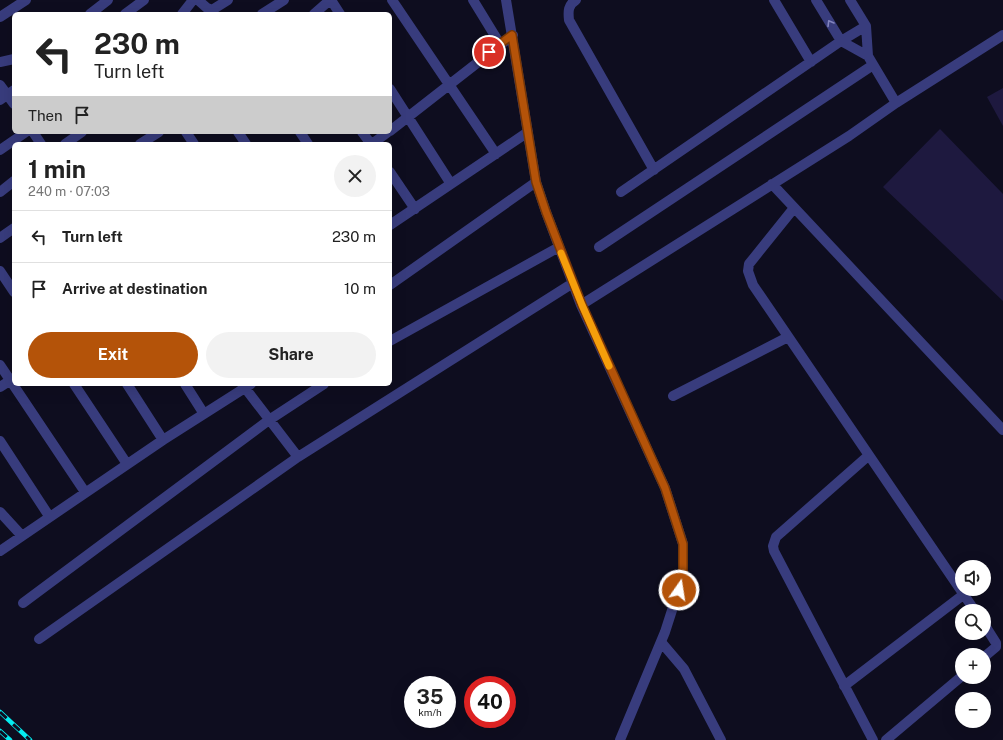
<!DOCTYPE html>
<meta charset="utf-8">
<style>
body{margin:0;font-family:"Public Sans",sans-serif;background:#f2f2f2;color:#222;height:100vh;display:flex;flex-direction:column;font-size:15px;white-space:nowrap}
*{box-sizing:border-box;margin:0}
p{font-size:13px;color:#767676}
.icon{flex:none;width:22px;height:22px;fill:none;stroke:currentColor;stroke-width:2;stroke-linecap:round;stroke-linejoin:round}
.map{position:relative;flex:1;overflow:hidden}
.side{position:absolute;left:12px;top:142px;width:380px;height:244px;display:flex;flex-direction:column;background:#fff;border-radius:6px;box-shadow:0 4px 16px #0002}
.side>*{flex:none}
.top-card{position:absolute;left:12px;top:12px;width:380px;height:122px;border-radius:6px;box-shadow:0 4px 16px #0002;background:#fff;color:#222;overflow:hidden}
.tools{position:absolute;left:955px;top:560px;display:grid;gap:8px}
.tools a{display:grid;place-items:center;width:36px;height:36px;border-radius:50%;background:#fff;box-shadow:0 4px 16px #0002;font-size:20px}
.speed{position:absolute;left:404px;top:676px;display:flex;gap:8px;font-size:20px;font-weight:700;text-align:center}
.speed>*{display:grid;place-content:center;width:52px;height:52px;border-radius:50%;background:#fff;box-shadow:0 4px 16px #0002;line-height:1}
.speed small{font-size:10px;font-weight:400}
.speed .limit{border:6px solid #d22;background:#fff;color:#111}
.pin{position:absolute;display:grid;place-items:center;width:34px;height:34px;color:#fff;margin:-17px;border:2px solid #fff;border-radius:50%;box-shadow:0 1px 4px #0007}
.me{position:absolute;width:44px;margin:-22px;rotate:13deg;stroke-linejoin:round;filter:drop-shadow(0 0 3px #0008)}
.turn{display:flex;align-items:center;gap:14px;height:84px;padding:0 16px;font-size:18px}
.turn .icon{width:52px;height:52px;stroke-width:2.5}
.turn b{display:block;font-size:28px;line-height:34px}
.then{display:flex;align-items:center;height:38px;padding:0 16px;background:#0003;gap:8px;font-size:15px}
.round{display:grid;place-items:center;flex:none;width:42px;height:42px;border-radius:21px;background:#f2f2f2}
.headline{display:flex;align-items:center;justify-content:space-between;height:68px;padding:0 16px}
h1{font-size:24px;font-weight:700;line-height:30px}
.cta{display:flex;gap:8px;margin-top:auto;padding:8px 16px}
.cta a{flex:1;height:46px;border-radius:24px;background:#b45309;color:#fff;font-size:16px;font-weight:700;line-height:46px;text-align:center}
.cta a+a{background:#f2f2f2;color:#222}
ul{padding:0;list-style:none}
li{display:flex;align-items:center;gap:12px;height:52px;padding:0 16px;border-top:1px solid #e0e0e0}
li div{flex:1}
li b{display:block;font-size:15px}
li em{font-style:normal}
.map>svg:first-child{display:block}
.building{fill:#1e193f}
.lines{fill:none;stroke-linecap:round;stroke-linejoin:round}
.minor{stroke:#383c7d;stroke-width:10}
.rail-casing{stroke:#05edf0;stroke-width:4.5}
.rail{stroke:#0e0d1f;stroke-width:3;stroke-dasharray:9;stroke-linecap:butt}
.oneway{stroke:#8284be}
.route-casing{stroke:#753606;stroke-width:10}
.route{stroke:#b45309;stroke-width:7}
.slow{stroke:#f59e0b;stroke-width:7}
</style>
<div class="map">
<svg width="1003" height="740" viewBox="0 0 1003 740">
<rect width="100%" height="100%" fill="#0e0d1f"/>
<!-- building -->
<path class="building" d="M 1003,88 L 1003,126 L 987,97 Z
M 940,129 L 1003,194 L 1003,301 L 883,187 Z"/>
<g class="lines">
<!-- minor -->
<path class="minor" d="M 198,0 L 207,8 L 212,10 L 228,0
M 331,0 L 340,14
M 392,0 L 496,154
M 473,0 L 500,44
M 506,0 L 536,182 L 546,212 L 581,305 L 665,488 L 683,544 L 683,576 L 665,632 L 620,740
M 576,0 C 568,5 568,11 569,20 L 654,170
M 774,0 L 811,62
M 816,0 L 841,41 L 868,56
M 850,0 L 866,26 L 868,56 L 896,103
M 90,14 L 108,0
M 125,14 L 144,0
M 182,14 L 193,0
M 262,14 L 284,0
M 314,14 L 330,0
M 0,17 L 26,0
M 0,62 L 14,59
M 0,85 L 14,104
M 390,89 L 451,184
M 0,100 L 14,90
M 390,131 L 513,35
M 33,132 L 41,144
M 186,132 L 194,144
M 238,132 L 246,144
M 300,132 L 308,144
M 362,132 L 371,144
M 65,144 L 82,132
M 140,144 L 159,132
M 372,144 L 388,132
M 0,150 L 26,132
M 390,172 L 415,209
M 772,184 L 1003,430
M 0,192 L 14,181
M 621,192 L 841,41 L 866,26
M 794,208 L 749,264 L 748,271 L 753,285 L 975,611
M 390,225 L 528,132
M 0,238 L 14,228
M 599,247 L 873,65
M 0,271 L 14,292
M 390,285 L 536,182
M 581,305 L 849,136 L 896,103 L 1003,35
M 390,341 L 559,247
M 0,365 L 85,492
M 74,384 L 127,464
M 127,384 L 163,440
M 185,384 L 204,414
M 242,384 L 298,457
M 0,387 L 14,378
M 673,396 L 788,337
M 0,441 L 49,516
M 868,456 L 776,537 L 773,546 L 774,551 L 873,740
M 0,512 L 22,536
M 0,551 L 163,440 L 251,384
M 23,603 L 269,420 L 324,384
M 984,624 L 996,643 L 996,647 L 984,657
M 39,639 L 298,457 L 573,283
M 661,642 L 684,669 L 721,740
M 844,686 L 963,595
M 886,740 L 962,676"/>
<!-- rail casing -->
<g class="rail-casing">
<path id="rail" d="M 0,712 L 30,740
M 0,731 L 10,740"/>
</g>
<!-- rail -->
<use href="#rail" class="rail"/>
</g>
<!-- one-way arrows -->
<defs><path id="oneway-chevron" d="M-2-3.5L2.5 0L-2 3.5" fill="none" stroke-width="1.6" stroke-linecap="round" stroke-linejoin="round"/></defs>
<use class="oneway" href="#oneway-chevron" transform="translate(830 23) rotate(-121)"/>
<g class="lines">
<!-- route casing -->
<g class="route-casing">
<path id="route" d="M 489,52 L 512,35 L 536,182 L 546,212 L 582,305 L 665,488 L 683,544 L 683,576 L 679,590"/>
</g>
<!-- route -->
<use href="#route" class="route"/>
<!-- slow -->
<path class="slow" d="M 561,253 L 582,305 L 609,366"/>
</g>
</svg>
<div class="tools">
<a><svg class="icon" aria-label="sound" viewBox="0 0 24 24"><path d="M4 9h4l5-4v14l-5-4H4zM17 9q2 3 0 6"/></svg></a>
<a><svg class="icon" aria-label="search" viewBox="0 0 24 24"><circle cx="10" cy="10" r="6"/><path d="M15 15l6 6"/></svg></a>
<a>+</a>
<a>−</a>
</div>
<div class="speed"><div>35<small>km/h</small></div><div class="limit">40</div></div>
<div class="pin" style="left:489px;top:52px;background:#d93025"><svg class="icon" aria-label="arrive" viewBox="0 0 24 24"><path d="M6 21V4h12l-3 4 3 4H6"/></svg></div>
<svg class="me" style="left:679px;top:590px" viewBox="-20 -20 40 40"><circle r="17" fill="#b45309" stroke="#fff" stroke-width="3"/><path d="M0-11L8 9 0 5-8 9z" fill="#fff"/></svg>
<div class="top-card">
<div class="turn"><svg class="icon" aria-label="left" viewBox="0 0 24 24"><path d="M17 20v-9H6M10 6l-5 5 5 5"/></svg><div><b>230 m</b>Turn left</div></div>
<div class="then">Then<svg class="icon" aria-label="arrive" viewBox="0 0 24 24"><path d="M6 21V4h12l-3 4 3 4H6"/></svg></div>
</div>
<section class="side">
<div class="headline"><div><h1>1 min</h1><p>240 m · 07:03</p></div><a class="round"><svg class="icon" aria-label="close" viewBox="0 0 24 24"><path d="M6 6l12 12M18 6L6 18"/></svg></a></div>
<ul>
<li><svg class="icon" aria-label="left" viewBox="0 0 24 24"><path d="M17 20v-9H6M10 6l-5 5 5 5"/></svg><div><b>Turn left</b></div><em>230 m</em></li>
<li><svg class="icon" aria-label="arrive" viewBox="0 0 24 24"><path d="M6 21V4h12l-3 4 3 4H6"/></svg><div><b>Arrive at destination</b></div><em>10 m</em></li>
</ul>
<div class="cta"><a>Exit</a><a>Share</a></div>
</section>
</div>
